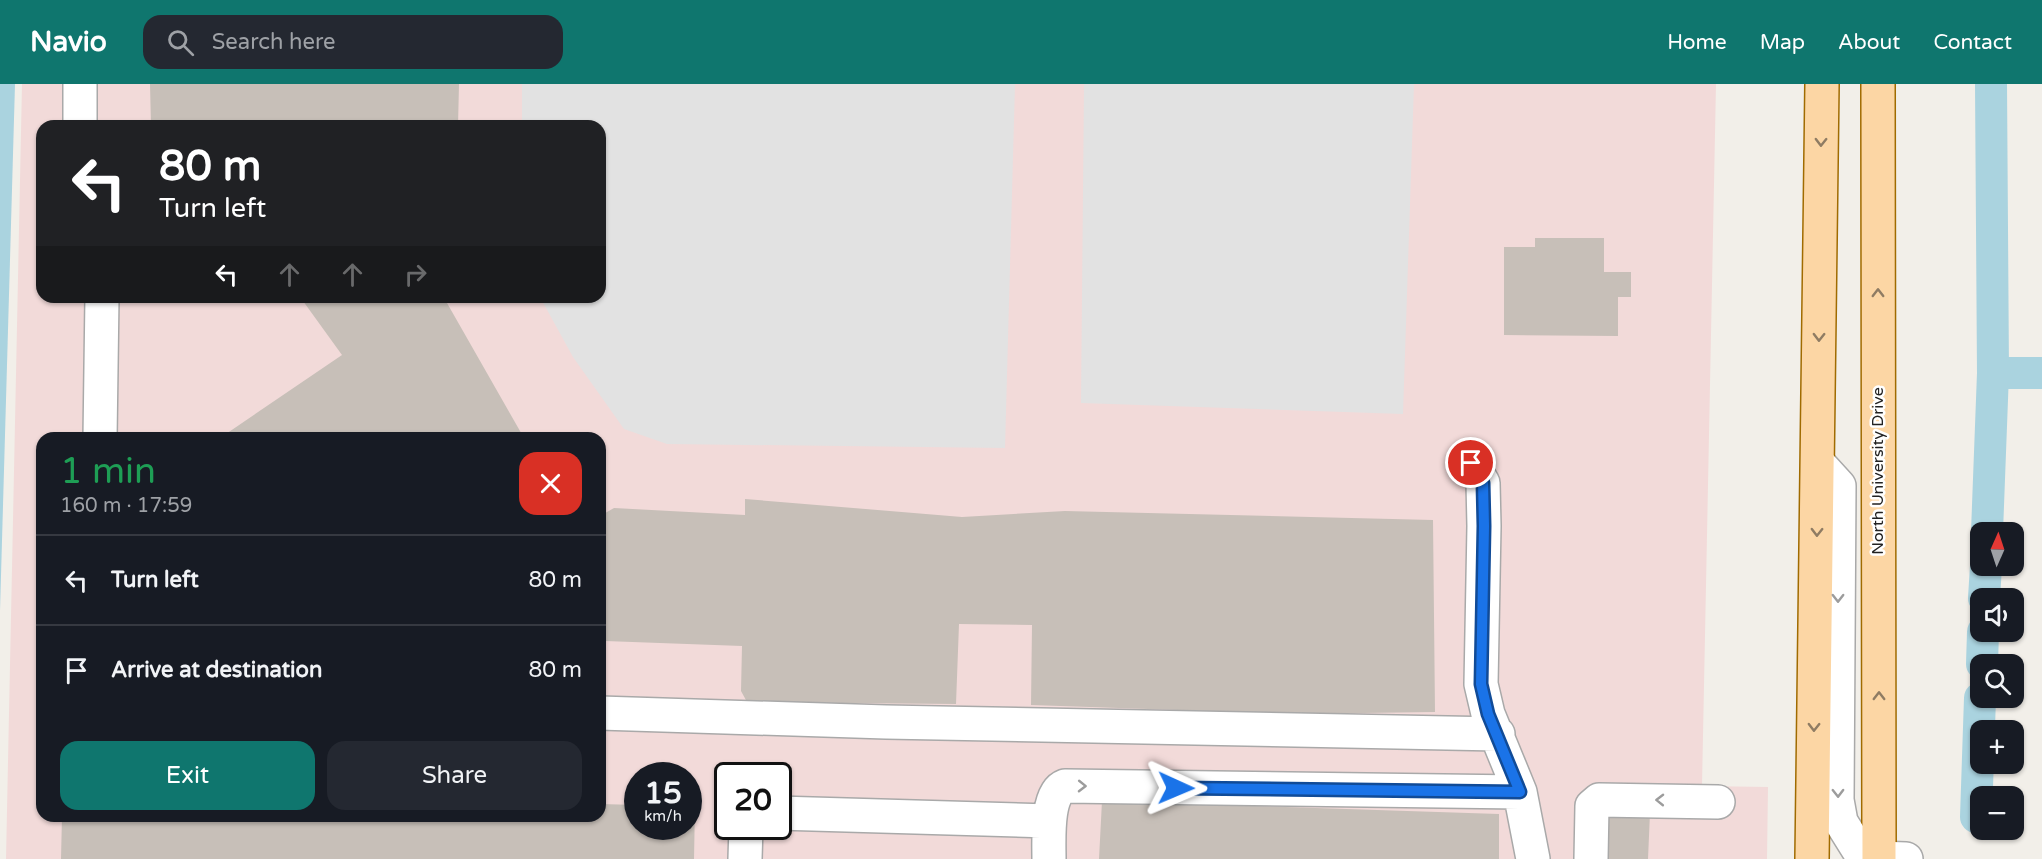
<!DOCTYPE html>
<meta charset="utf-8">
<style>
body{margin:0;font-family:"Varela Round",sans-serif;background:#242831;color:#f1f3f6;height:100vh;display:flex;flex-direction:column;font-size:22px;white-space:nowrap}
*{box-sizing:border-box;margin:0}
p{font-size:20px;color:#9ea1a6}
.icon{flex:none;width:33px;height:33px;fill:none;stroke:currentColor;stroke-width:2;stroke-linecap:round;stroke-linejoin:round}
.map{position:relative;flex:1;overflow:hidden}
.side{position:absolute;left:36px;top:348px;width:570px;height:390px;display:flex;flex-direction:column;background:#171b24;border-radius:18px;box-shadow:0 2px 4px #0004}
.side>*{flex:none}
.hud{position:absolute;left:36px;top:36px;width:570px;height:183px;border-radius:18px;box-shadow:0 2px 4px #0004;background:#202124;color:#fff;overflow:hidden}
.needle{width:39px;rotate:3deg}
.tools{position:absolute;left:1970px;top:438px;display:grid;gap:12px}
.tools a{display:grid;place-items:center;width:54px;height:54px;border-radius:12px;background:#171b24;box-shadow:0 2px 4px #0004;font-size:30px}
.speed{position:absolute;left:624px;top:678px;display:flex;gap:12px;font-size:30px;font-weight:700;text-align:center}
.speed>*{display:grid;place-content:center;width:78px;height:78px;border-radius:50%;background:#171b24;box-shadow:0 2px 4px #0004;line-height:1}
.speed small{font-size:15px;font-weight:400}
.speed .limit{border:3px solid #111;border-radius:9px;background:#fff;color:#111}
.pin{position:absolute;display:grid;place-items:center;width:51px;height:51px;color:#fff;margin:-26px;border:3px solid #fff;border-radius:50%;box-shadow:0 2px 6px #0007}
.me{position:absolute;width:66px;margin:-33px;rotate:91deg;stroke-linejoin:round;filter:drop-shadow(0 0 4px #0008)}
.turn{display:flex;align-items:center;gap:21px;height:126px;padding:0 24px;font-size:27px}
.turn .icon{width:78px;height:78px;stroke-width:2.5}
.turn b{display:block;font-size:42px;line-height:51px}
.lanes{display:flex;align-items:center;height:57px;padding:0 24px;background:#0003;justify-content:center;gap:30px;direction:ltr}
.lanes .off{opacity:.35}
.round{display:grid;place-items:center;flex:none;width:63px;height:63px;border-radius:18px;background:#242831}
.overview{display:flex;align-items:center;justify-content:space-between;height:102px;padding:0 24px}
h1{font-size:36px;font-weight:600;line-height:45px;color:#1e9e55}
.action{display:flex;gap:12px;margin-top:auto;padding:12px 24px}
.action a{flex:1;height:69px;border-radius:18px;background:#0f766e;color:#fff;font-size:24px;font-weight:600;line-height:69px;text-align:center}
.action a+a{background:#242831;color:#f1f3f6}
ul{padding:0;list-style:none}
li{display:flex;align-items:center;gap:18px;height:90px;padding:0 24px;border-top:2px solid #363941}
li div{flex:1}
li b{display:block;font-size:22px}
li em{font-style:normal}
header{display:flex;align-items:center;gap:36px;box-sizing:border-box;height:84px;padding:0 30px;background:#0f766e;color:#fff}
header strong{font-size:28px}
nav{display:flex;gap:33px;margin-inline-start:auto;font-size:21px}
.search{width:420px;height:54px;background:#242831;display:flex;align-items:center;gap:15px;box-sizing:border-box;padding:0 21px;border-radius:18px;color:#9ea1a6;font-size:22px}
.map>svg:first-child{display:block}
.commercial{fill:#f2dad9;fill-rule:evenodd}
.parking{fill:#e2e2e2}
.water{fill:#aad3df}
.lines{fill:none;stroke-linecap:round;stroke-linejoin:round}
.canal{stroke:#aad3df;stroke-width:32}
.building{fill:#c7bfb8}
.minor-casing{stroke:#a9a9a9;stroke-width:36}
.major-casing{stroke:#a06b00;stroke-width:36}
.minor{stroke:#fff;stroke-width:33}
.major{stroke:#fcd6a4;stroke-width:33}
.oneway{stroke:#8f7c63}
.oneway2{stroke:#9c9c9c}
.route-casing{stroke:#114b97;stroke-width:15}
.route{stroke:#1a73e8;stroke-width:10}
.labels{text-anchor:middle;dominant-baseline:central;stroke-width:5;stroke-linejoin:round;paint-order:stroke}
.street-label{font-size:16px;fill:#222;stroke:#fff}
</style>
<header>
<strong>Navio</strong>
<div class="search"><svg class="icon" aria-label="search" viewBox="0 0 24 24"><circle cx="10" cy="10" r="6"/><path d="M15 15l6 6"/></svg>Search here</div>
<nav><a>Home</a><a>Map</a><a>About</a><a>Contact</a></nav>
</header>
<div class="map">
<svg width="2042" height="775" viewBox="0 0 2042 775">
<rect width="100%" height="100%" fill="#f2efe9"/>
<!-- commercial -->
<path class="commercial" d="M 22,0 L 1716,0 L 1702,702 L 1768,703 L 1767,775 L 6,775 ZM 42,42 L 600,42 L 600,213 L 42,213 ZM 42,354 L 600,354 L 600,732 L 42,732 ZM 638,692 L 688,692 L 688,742 L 638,742 ZM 728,692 L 778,692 L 778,742 L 728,742 Z"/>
<!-- parking -->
<path class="parking" d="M 522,0 L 1015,0 L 1005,364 L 667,360 L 624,345 L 573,273 L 540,213 L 600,213 L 600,42 L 522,42 Z
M 1084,0 L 1414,0 L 1403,330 L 1081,319 Z"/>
<!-- water -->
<path class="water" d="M 0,0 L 15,0 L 0,527 Z"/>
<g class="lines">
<!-- canal -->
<path class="canal" d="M 1993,289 L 2042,289
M 1987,448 L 1993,289 L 1991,0
M 1984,514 L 1986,482
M 1982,580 L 1983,548
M 1976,733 L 1980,614"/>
</g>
<!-- building -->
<path class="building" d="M 150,0 L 459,0 L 458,42 L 151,42 Z
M 1535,154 L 1604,154 L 1604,188 L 1631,188 L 1631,213 L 1618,213 L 1618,252 L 1504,251 L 1504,163 L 1535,163 Z
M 303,213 L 448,213 L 447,219 L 524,354 L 220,354 L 342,271 L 303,217 Z
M 745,415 L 962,433 L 1065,427 L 1433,436 L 1435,628 L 1292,630 L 1031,621 L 1032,541 L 959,540 L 956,620 L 747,618 L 741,607 L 742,562 L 605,557 L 600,552 L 600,432 L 614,424 L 745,431 Z
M 1102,717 L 1499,730 L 1499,775 L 1099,775 Z
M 600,720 L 638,721 L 638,742 L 688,742 L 688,722 L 695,722 L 694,775 L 61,775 L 62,732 L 600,732 Z
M 1601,728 L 1650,729 L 1648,775 L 1601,775 Z"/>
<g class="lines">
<!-- minor casing -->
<g class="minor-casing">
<path id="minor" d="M 80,42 L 80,0
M 100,354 L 102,213
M 1471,379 L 1483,399 L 1484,442 L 1481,600 L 1488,630 L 1520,708 L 1533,775
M 1818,379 L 1839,402 L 1837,716 L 1841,738 L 1861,770 L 1879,774 L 1906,775
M 600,629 L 886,638 L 1498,650
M 778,729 L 1049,737
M 745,775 L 746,742
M 1049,775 C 1049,757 1046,709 1065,702 L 1520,708
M 1591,775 L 1592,722 L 1599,716 L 1718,718"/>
</g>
<!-- major casing -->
<g class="major-casing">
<path id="major" d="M 1878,0 L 1879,775
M 1812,775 L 1822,0"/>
</g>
<!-- minor -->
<use href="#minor" class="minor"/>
<!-- major -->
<use href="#major" class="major"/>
</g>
<!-- one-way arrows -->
<defs><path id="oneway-chevron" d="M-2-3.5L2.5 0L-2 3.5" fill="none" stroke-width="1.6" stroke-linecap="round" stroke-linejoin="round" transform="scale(1.5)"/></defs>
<g class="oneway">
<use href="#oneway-chevron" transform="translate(1821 58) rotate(91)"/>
<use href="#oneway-chevron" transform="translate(1878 209) rotate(-90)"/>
<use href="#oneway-chevron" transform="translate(1819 253) rotate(91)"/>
<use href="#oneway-chevron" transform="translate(1817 448) rotate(91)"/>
<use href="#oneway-chevron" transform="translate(1879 612) rotate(-90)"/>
<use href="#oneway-chevron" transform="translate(1814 643) rotate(91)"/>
</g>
<g class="oneway2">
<use href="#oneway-chevron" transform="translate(1838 514) rotate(90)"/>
<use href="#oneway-chevron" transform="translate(1082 702) rotate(1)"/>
<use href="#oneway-chevron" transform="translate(1838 709) rotate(89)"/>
<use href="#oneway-chevron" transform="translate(1660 716) rotate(-179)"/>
</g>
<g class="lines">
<!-- route casing -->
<g class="route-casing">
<path id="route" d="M 1176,704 L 1520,708 L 1488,630 L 1481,600 L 1484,442 L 1483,399 L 1471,379"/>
</g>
<!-- route -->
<use href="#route" class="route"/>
</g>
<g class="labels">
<!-- street labels -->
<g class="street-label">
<text transform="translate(1878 387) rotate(-90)">North University Drive</text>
</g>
</g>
</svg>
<div class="tools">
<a><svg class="needle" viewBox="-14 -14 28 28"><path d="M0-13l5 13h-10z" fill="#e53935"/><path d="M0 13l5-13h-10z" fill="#9ea1a6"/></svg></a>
<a><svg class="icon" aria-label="sound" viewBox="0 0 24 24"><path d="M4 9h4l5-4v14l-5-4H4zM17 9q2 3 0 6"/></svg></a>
<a><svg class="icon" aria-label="search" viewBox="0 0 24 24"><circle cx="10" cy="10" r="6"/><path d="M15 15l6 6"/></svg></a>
<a>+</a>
<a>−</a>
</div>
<div class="speed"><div>15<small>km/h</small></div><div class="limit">20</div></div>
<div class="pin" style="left:1471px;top:379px;background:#d93025"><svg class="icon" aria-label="arrive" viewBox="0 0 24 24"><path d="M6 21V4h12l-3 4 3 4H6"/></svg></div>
<svg class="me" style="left:1176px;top:704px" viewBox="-20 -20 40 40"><path d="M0-17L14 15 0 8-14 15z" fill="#1a73e8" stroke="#fff" stroke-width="4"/></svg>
<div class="hud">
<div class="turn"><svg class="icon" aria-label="left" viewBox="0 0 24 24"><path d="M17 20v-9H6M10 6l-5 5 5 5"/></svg><div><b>80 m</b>Turn left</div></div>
<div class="lanes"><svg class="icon" aria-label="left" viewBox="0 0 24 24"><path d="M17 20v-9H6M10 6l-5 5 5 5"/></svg><svg class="icon off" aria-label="ahead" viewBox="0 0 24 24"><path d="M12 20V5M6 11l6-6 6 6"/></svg><svg class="icon off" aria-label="ahead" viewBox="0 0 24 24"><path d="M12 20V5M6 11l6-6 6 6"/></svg><svg class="icon off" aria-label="right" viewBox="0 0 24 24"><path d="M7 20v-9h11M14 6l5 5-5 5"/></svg></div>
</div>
<section class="side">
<div class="overview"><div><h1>1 min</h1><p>160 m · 17:59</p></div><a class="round" style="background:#d93025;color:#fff"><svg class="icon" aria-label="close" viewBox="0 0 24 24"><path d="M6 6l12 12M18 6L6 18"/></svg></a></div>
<ul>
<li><svg class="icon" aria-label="left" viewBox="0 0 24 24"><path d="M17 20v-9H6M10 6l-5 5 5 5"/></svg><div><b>Turn left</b></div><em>80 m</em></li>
<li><svg class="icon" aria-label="arrive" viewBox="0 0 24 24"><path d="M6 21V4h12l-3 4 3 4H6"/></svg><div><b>Arrive at destination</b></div><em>80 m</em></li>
</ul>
<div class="action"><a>Exit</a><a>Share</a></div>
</section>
</div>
